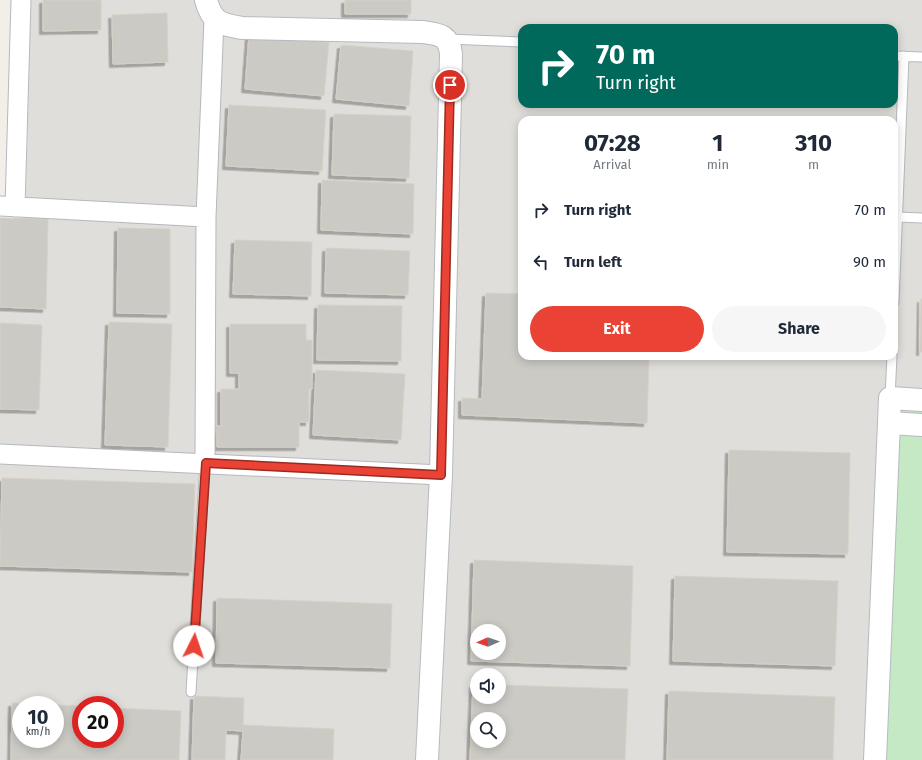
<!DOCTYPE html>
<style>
body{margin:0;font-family:"Fira Sans",sans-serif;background:#f6f6f7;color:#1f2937;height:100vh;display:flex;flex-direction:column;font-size:15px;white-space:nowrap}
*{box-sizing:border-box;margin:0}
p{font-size:13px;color:#747a83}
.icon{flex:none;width:22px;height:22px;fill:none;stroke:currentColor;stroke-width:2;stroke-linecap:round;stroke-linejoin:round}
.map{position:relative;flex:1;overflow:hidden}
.drawer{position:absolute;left:518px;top:116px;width:380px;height:244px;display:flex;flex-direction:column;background:#fff;border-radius:12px;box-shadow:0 2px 10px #0003}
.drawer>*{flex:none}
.banner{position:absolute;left:518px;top:24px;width:380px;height:84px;border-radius:12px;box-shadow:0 2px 10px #0003;background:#00695c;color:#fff;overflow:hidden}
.needle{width:26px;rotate:268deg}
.controls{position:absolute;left:470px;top:624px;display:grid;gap:8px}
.controls a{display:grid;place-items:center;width:36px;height:36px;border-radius:50%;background:#fff;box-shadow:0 2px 10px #0003;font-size:20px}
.speed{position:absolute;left:12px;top:696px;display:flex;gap:8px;font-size:20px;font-weight:700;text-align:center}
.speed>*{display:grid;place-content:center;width:52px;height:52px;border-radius:50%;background:#fff;box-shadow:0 2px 10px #0003;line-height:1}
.speed small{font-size:10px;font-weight:400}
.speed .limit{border:6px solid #d22;background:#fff;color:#111}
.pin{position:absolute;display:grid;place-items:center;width:34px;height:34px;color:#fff;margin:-17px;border:2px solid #fff;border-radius:50%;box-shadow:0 1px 4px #0007}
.me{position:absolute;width:44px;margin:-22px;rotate:4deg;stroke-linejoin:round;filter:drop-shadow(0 0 3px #0008)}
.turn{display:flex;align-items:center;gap:14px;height:84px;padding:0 12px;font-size:18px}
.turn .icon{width:52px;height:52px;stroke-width:2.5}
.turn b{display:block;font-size:28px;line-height:34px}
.eta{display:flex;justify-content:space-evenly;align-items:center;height:68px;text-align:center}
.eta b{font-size:24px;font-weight:700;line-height:28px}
.primary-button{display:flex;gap:8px;margin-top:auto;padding:8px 12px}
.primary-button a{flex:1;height:46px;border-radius:24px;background:#ea4335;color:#fff;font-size:16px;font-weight:700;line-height:46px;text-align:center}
.primary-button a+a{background:#f6f6f7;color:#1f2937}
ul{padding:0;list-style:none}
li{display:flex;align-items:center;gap:12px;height:52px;padding:0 12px}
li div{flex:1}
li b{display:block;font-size:15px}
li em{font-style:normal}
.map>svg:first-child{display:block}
.industrial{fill:#e0deda;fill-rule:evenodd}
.green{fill:#c5e8c5}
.building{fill:#cccac5;stroke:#d6d1c6;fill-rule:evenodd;filter:url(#shadow)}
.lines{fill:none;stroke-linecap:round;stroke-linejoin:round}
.lane-casing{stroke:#b5b8bc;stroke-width:11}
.street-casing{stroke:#b5b8bc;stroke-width:21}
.secondary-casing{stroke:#b6babf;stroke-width:24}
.lane{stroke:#fff;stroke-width:9}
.street{stroke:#fff;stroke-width:19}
.secondary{stroke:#fff;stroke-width:22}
.route-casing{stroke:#982c22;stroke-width:10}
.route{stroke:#ea4335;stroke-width:7}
</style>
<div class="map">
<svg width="922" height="760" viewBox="0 0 922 760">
<defs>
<filter id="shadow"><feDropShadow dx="-3.5" dy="3.5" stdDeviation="0" flood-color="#0004"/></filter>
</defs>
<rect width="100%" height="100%" fill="#f1efe8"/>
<!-- industrial -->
<path class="industrial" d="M 31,0 L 922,0 L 922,760 L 0,760 L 0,233 L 25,233 ZM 522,28 L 894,28 L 894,104 L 522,104 ZM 522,120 L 894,120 L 894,356 L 522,356 ZM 477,631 L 499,631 L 499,653 L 477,653 ZM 477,675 L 499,675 L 499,697 L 477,697 ZM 21,705 L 55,705 L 55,739 L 21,739 ZM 81,705 L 115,705 L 115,739 L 81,739 ZM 477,719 L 499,719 L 499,741 L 477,741 Z"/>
<!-- green -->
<path class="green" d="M 890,398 L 922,401 L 922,760 L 875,760 Z"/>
<!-- building -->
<path class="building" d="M 43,0 L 101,0 L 101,30 L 43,31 Z
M 345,0 L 411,0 L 411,14 L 345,14 Z
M 167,13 L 168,62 L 113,64 L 112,15 Z
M 249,35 L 329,42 L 324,96 L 245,89 Z
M 341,45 L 413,51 L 409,106 L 336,99 Z
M 229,105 L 326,110 L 322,171 L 226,166 Z
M 334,114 L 411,116 L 409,178 L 332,175 Z
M 322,180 L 414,184 L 413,234 L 321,230 Z
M 0,218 L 48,219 L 46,309 L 0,307 Z
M 118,228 L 170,229 L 170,314 L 117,313 Z
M 235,240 L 312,242 L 311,296 L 233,294 Z
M 326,248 L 410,251 L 408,295 L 325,293 Z
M 486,293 L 522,294 L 522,356 L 651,356 L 649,357 L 647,423 L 462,415 L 462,398 L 482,399 Z
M 921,299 L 922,299 L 922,352 L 920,352 Z
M 318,305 L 402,306 L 401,361 L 317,360 Z
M 109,322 L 172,324 L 168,447 L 105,445 Z
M 0,323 L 42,325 L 39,410 L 0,409 Z
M 230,324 L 306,324 L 306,340 L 312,340 L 312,389 L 309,389 L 309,422 L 299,422 L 299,447 L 217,447 L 217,432 L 209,432 L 210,426 L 221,426 L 221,389 L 239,389 L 239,373 L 230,373 Z
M 316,370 L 405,374 L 401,440 L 313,435 Z
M 729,450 L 850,453 L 848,554 L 727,552 Z
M 2,478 L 195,484 L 192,572 L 0,566 Z
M 474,560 L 633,566 L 630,666 L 471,661 ZM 477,631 L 499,631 L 499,653 L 477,653 Z
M 675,576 L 838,581 L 835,666 L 673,661 Z
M 217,598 L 392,604 L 390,668 L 216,663 Z
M 473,684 L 477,684 L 477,697 L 499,697 L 499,685 L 628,689 L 625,760 L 470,760 ZM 477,719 L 499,719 L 499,741 L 477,741 Z
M 669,691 L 835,697 L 833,760 L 667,760 Z
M 194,696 L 244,698 L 243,725 L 334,729 L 333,760 L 241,760 L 243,731 L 226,730 L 225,760 L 192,760 Z
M 12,703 L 81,706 L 81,739 L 115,739 L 115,708 L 181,711 L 179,760 L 11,760 ZM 21,705 L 55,705 L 55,739 L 21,739 Z"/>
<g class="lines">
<!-- lane casing -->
<g class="lane-casing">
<path id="lane" d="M 447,39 L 522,42
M 894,56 L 922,57
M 898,217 L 922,218
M 894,302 L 904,56
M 890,398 L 892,356
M 191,692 L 205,463"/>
</g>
<!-- street casing -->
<g class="street-casing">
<path id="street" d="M 0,206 L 206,217
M 15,207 L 21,0
M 0,454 L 441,475
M 205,463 L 206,217 L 214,19"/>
</g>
<!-- secondary casing -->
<g class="secondary-casing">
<path id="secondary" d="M 206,0 C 212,23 221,24 242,28 L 423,32 C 439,34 449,35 451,54 L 441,475 L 427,760
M 889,423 L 922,425
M 875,760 L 890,398 L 922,400"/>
</g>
<!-- lane -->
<use href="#lane" class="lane"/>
<!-- street -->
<use href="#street" class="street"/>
<!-- secondary -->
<use href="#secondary" class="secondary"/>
</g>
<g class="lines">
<!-- route casing -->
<g class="route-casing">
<path id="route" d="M 194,646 L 206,463 L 441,475 L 450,85"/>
</g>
<!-- route -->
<use href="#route" class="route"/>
</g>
</svg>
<div class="controls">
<a><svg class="needle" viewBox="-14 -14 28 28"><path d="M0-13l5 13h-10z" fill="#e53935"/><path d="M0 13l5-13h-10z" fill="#747a83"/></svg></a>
<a><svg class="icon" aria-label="sound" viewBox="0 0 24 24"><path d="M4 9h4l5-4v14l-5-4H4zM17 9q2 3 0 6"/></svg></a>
<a><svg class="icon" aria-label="search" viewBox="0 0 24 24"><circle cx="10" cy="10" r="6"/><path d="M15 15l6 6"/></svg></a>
</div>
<div class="speed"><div>10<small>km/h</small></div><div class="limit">20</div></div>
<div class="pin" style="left:450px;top:85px;background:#d93025"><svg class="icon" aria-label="arrive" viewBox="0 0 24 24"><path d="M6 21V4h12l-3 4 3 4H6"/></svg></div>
<svg class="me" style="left:194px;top:646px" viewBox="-20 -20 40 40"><circle r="19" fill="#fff"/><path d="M0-13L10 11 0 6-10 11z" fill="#ea4335"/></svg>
<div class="banner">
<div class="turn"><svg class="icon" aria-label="right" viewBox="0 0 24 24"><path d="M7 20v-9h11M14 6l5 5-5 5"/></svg><div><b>70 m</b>Turn right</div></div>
</div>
<section class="drawer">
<div class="eta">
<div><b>07:28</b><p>Arrival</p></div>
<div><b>1</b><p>min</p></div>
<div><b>310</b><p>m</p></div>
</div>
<ul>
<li><svg class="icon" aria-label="right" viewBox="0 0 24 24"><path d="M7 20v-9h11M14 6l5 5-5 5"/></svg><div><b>Turn right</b></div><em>70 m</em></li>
<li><svg class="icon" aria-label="left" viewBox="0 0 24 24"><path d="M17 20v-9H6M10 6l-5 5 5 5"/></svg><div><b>Turn left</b></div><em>90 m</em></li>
</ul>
<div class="primary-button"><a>Exit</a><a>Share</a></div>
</section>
</div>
